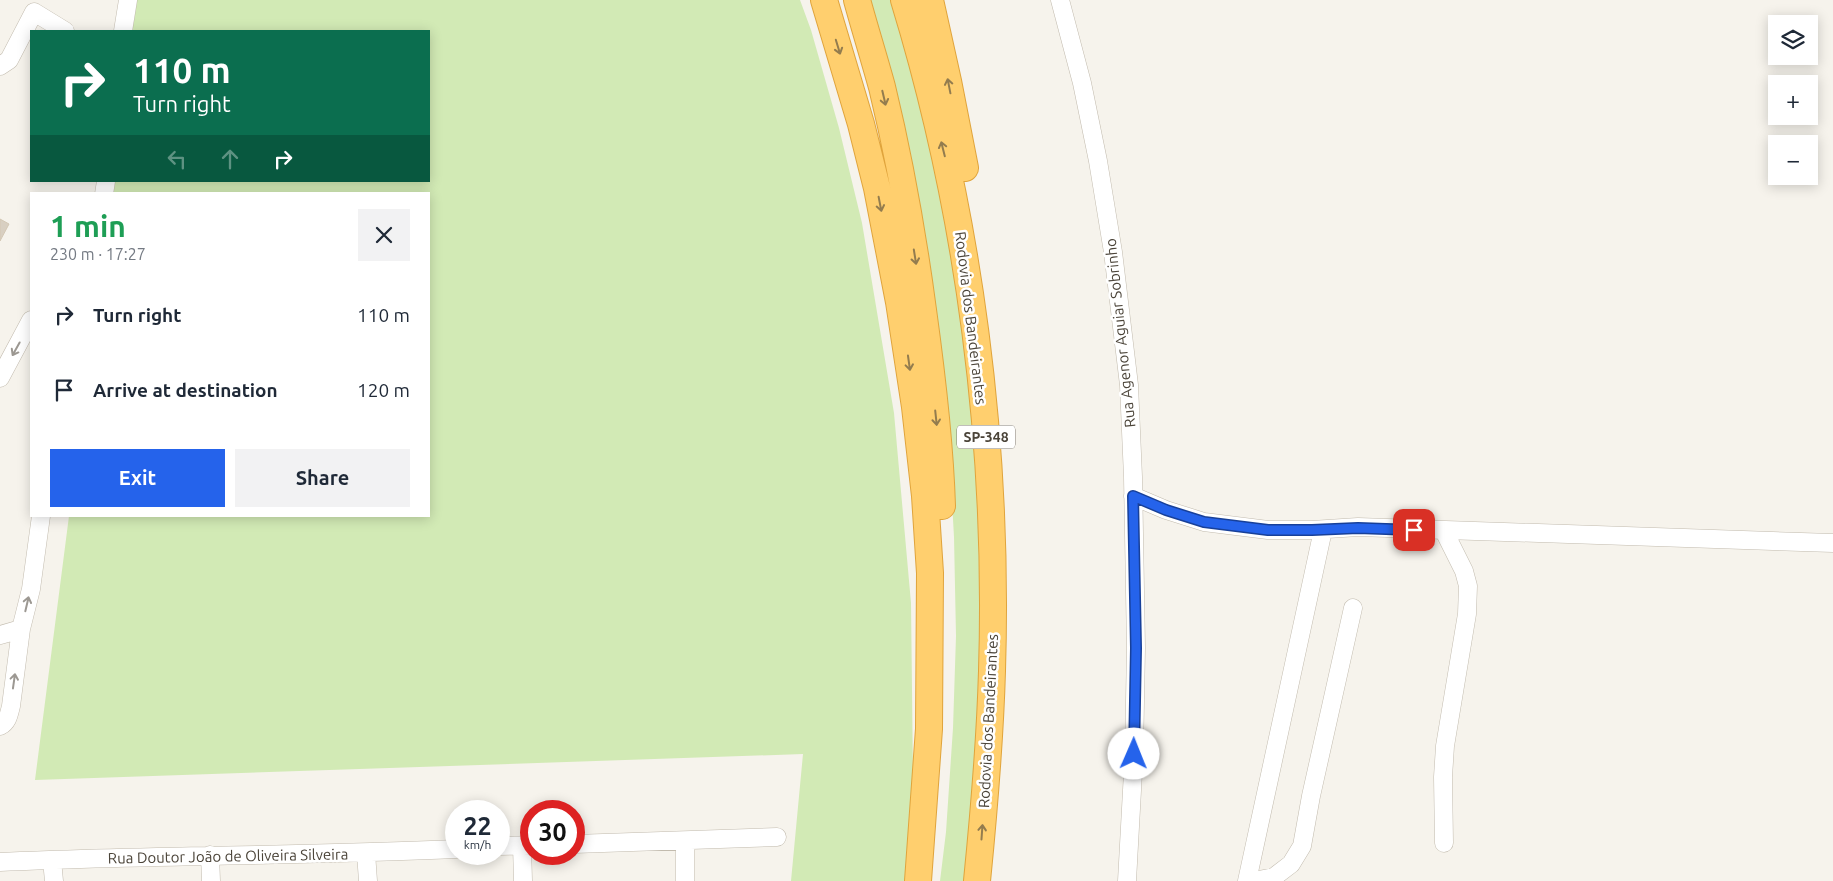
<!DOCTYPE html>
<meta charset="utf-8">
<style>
body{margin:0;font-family:Ubuntu,sans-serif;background:#f2f2f3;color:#1f2937;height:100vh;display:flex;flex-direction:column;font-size:19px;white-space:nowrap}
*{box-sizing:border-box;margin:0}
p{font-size:16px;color:#747a83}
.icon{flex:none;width:28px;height:28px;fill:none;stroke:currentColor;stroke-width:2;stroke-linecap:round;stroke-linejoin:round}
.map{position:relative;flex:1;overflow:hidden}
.details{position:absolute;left:30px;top:192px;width:400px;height:325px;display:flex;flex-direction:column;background:#fff;border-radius:0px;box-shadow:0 2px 12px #0003}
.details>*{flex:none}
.guide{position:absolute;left:30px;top:30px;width:400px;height:152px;border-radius:0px;box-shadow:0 2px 12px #0003;background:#0b6e4f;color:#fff;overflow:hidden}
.buttons{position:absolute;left:1768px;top:15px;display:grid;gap:10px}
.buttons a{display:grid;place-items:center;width:50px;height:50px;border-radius:0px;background:#fff;box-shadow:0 2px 12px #0003;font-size:25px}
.speed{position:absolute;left:445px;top:800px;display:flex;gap:10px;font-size:25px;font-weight:700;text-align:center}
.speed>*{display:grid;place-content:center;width:65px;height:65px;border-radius:50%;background:#fff;box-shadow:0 2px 12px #0003;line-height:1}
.speed small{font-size:12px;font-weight:400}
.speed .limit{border:8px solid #d22;background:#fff;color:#111}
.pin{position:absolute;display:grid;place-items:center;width:42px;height:42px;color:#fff;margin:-21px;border-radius:10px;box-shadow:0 2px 8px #0006}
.me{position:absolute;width:55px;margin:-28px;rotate:1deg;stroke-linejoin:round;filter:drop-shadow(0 0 4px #0008)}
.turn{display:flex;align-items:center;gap:18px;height:105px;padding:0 20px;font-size:22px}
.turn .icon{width:65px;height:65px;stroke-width:2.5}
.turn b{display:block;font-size:35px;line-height:42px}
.lanes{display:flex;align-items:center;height:48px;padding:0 20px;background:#0003;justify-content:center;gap:25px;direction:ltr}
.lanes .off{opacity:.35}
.round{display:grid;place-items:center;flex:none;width:52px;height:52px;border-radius:0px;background:#f2f2f3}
.head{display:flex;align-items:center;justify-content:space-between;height:85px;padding:0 20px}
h1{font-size:30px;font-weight:700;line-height:38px;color:#1e9e55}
.button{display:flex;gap:10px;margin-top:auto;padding:10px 20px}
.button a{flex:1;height:58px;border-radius:0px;background:#2563eb;color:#fff;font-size:20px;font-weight:700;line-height:58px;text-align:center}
.button a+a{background:#f2f2f3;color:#1f2937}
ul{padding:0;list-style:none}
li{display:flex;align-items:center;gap:15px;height:75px;padding:0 20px}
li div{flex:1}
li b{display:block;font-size:19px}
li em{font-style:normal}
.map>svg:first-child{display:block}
.green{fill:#d2eab5}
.building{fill:#d8cfc1;stroke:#d3c7b4}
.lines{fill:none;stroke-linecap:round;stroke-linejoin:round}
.minor-casing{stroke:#c2bbae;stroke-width:19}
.highway-casing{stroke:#e0a43c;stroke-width:28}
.minor{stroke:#fff;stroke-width:18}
.highway{stroke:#ffcf6e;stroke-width:26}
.oneway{stroke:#937c4e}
.oneway2{stroke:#9c9892}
.route-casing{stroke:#184099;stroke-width:12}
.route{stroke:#2563eb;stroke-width:9}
.labels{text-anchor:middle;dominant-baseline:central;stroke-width:5;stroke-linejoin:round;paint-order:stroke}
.shield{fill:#fff;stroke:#817c74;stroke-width:1}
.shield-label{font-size:14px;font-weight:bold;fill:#4b4439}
.street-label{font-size:15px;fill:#4b4439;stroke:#fff}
</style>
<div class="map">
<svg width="1833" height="881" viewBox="0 0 1833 881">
<rect width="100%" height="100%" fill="#f6f3ec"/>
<!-- green -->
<path class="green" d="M 136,0 L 800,0 L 811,30 L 839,128 L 862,223 L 894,413 L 911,603 L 913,776 L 908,857 L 905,881 L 791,881 L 803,754 L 35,780 L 69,516 L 429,516 L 429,194 L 111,194 L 112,181 L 429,181 L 429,31 L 132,31 Z
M 867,0 L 896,0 L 922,88 L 971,363 L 984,636 L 969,881 L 940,881 L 946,832 L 953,728 L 956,636 L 954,537 L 949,448 Z"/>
<!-- building -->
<path class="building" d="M 0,219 L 9,224 L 0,241 Z"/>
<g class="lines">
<!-- minor casing -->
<g class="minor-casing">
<path id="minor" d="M 1060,0 L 1082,83 L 1098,161 L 1113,252 L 1129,385 L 1133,477 L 1136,648 L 1134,754 L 1127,881
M 123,31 L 128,0
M 0,66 L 9,60 L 34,12 L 65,31
M 104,194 L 106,181
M 0,378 L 31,320
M 1133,496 L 1166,510 L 1204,522 L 1268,530 L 1312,530 L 1358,527 L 1833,543
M 1444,531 L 1464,571 L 1468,586 L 1467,614 L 1445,746 L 1443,777 L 1444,843
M 0,635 L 21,629 L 31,589 L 41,516
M 0,726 C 8,722 9,714 11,706 L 21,629
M 685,841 L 685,881
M 574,844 L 777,837
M 522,845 L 523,881
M 499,846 L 531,845
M 366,853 L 368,881
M 210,855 L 211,881
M 52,860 L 54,881
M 0,862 C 152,855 304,856 456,849
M 1247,881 L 1323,530
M 1254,881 L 1274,877 L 1291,864 L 1302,846 L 1311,796 L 1353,608"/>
</g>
<!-- highway casing -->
<g class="highway-casing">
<path id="highway" d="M 824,0 L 861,124 L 877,188 L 899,302 L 915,407 L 925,496 L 930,573 L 929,729 L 918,881
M 857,0 C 865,29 874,58 882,87 C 900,161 913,235 923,310 C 932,375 940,440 942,506
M 904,0 C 970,216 999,446 992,671 C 990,741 984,811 977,881
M 930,0 L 948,81 L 965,168"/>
</g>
<!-- minor -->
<use href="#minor" class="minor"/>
<!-- highway -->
<use href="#highway" class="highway"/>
</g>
<!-- one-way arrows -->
<defs><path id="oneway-shaft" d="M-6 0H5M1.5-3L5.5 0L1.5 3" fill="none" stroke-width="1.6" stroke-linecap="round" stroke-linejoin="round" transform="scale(1.25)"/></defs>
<g class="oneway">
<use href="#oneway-shaft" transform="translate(838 47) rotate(73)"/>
<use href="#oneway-shaft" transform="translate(949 86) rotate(-101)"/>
<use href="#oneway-shaft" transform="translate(884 98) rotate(77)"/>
<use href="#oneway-shaft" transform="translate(943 149) rotate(-104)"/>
<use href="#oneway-shaft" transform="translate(880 204) rotate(79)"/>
<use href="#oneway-shaft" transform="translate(915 257) rotate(81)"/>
<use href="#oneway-shaft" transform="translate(909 363) rotate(82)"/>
<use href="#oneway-shaft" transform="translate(936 418) rotate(84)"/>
<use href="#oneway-shaft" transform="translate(982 832) rotate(-86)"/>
</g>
<g class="oneway2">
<use href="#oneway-shaft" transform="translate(16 349) rotate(119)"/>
<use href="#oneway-shaft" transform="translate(27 604) rotate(-77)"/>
<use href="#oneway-shaft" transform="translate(14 681) rotate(-82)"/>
</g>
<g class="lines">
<!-- route casing -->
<g class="route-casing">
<path id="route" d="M 1134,754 L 1136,648 L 1133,496 L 1166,510 L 1204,522 L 1268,530 L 1312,530 L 1358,528 L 1414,530"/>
</g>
<!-- route -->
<use href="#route" class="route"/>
</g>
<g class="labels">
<!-- shield labels -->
<rect class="shield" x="957" y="425.5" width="58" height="23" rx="4"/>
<g class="shield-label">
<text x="986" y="437">SP-348</text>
</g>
<!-- street labels -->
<g class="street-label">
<text transform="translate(971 318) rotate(83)">Rodovia dos Bandeirantes</text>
<text transform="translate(1120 333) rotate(-96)">Rua Agenor Aguiar Sobrinho</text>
<text transform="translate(988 721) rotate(-87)">Rodovia dos Bandeirantes</text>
<text transform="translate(228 856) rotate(-1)">Rua Doutor João de Oliveira Silveira</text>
</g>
</g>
</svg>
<div class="buttons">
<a><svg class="icon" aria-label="layers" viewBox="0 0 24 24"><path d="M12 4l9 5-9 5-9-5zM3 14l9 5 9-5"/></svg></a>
<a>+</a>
<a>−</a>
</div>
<div class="speed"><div>22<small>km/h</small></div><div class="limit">30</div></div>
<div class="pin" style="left:1414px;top:530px;background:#d93025"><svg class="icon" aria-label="arrive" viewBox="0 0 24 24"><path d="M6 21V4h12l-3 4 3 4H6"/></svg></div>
<svg class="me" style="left:1134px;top:754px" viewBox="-20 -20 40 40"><circle r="19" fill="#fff"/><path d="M0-13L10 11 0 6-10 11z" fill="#2563eb"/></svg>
<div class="guide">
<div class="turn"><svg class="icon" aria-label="right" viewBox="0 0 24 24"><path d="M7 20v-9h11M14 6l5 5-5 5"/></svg><div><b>110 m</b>Turn right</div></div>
<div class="lanes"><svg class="icon off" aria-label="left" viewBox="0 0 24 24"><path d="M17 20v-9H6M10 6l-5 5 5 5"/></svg><svg class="icon off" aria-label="ahead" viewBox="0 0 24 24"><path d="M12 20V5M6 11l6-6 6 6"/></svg><svg class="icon" aria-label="right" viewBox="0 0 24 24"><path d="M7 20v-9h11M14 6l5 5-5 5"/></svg></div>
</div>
<section class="details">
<div class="head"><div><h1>1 min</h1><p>230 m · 17:27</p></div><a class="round"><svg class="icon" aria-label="close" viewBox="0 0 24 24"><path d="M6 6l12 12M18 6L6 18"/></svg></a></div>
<ul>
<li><svg class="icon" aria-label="right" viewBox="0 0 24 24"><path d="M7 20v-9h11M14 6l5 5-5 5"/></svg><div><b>Turn right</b></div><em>110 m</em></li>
<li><svg class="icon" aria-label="arrive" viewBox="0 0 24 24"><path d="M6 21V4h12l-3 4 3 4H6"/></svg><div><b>Arrive at destination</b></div><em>120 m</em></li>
</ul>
<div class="button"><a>Exit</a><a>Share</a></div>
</section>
</div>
